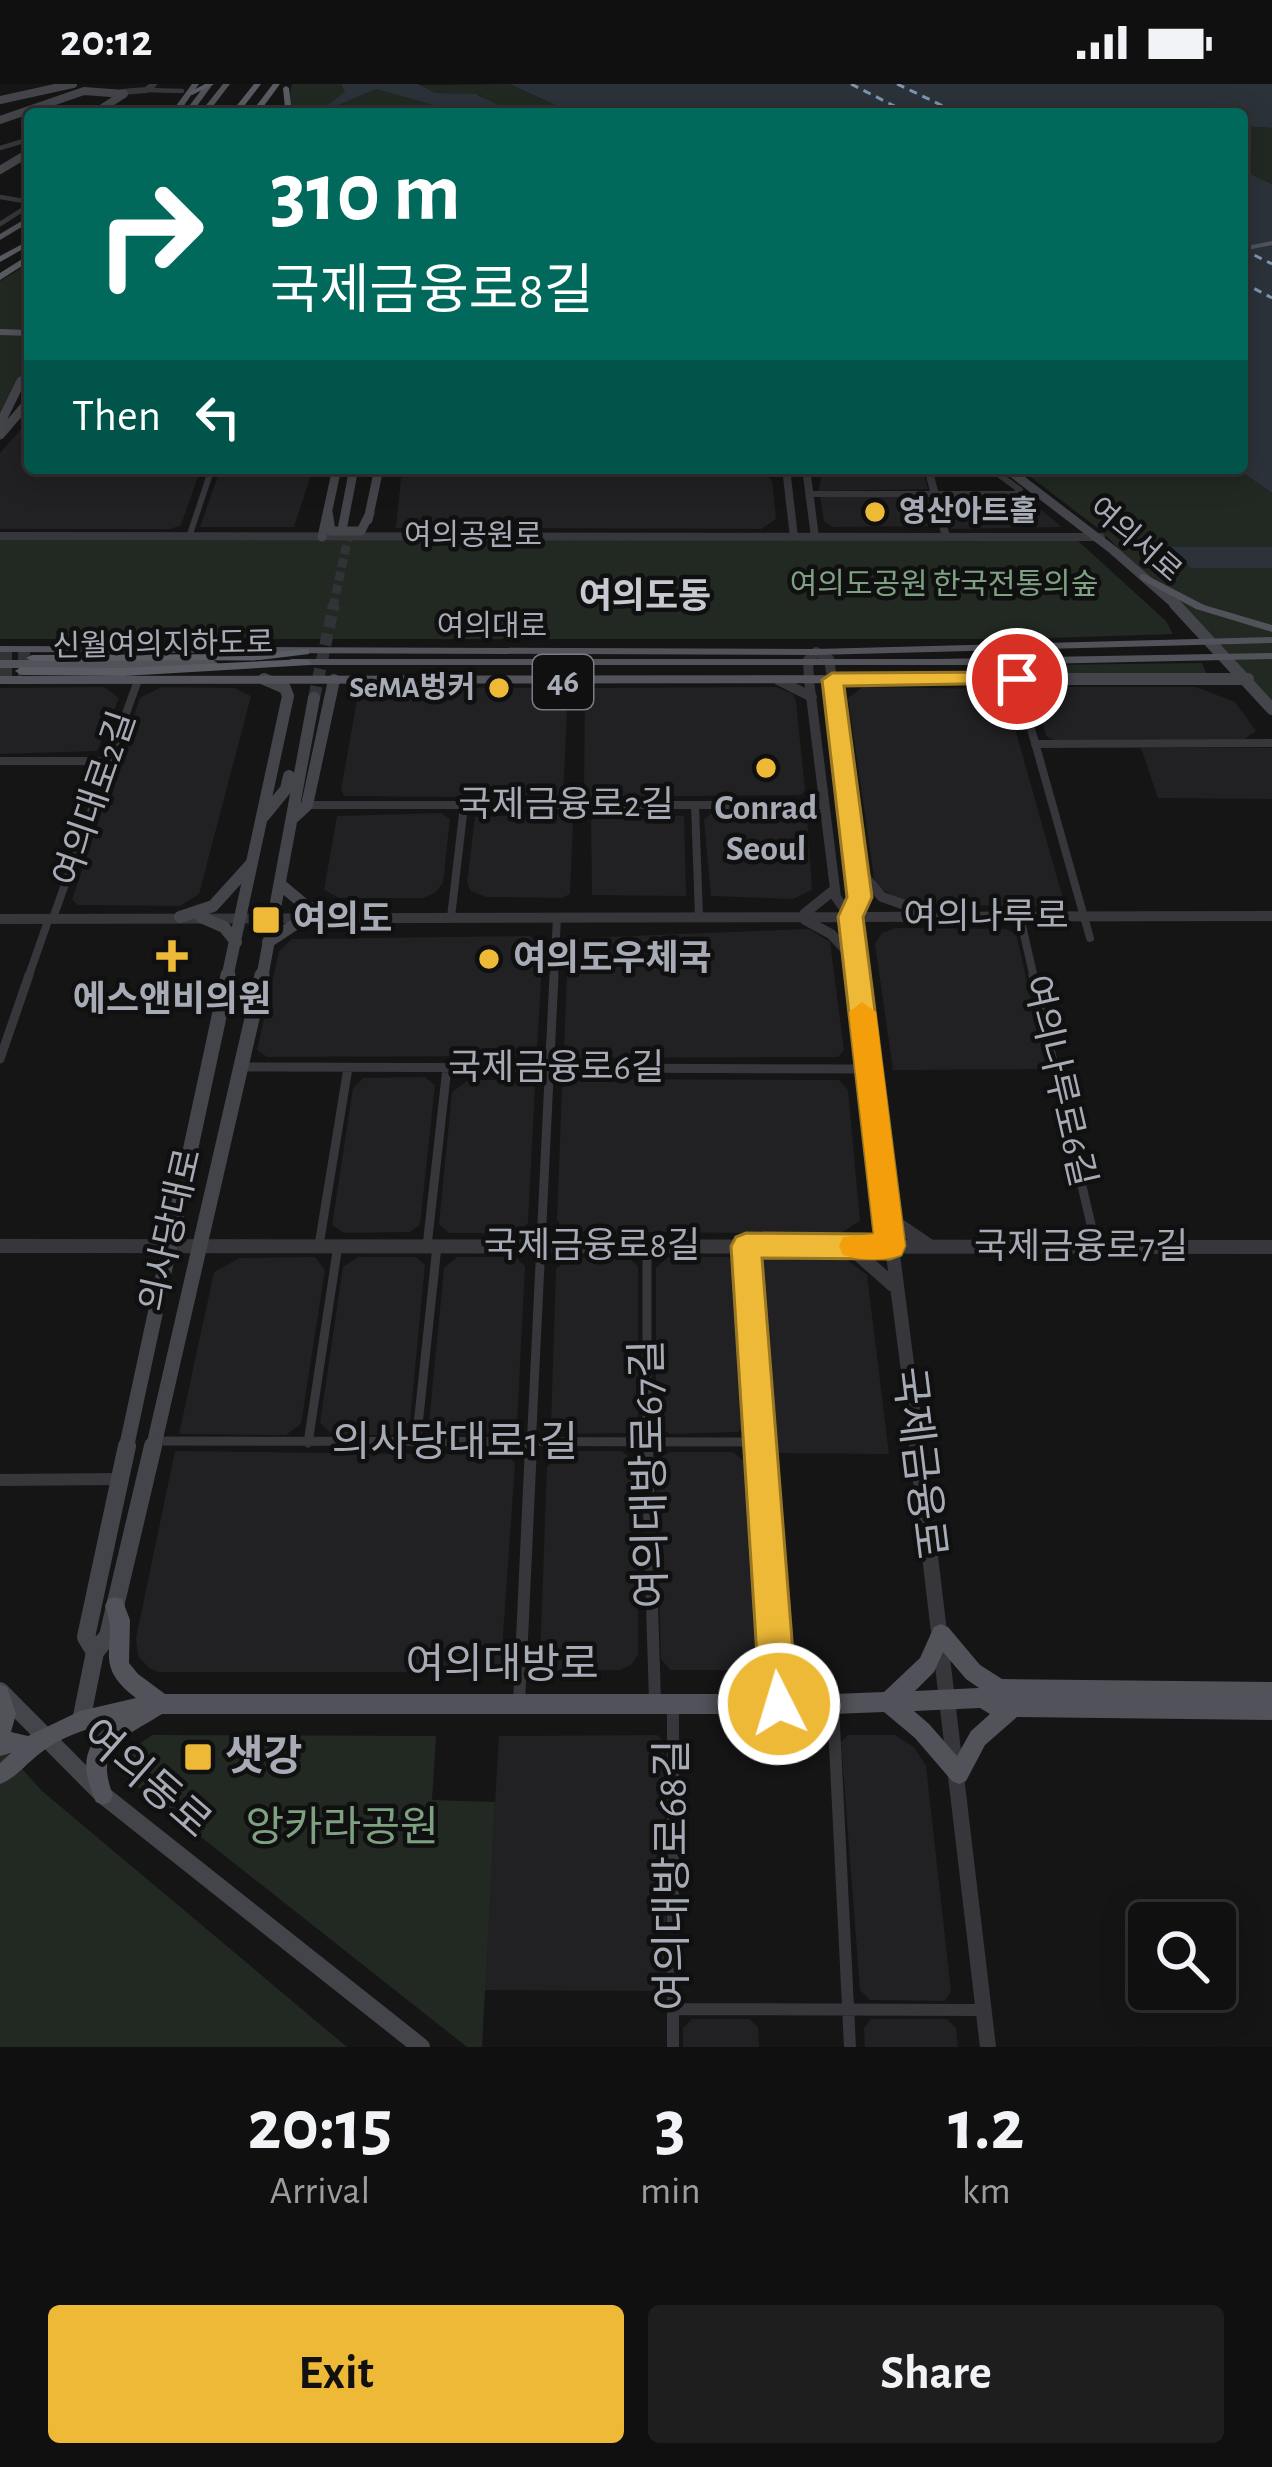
<!DOCTYPE html>
<meta charset="utf-8">
<style>
body{margin:0;font-family:"Alegreya Sans","Noto Sans KR",sans-serif;background:#1e1e1e;color:#f1f3f6;height:100vh;display:flex;flex-direction:column;font-size:45px;white-space:nowrap}
*{box-sizing:border-box;margin:0}
p{font-size:39px;color:#9c9d9f}
.icon{flex:none;width:66px;height:66px;fill:none;stroke:currentColor;stroke-width:2;stroke-linecap:round;stroke-linejoin:round}
.map{position:relative;height:1963px;overflow:hidden}
.side{display:flex;flex-direction:column;background:#101010;flex:1}
.side>*{flex:none}
.hud{position:absolute;left:24px;top:24px;width:1224px;height:366px;border-radius:12px;box-shadow:0 6px 30px #0003,0 0 0 3px #303030;background:#00695c;color:#fff;overflow:hidden}
.controls{position:absolute;left:1128px;top:1818px;display:grid;gap:24px}
.controls a{display:grid;place-items:center;width:108px;height:108px;border-radius:12px;background:#101010;box-shadow:0 6px 30px #0003,0 0 0 3px #303030;font-size:60px}
.pin{position:absolute;display:grid;place-items:center;width:102px;height:102px;color:#fff;margin:-51px;border:6px solid #fff;border-radius:50%;box-shadow:0 3px 12px #0007}
.me{position:absolute;width:132px;margin:-66px;rotate:355deg;stroke-linejoin:round;filter:drop-shadow(0 0 9px #0008)}
.turn{display:flex;align-items:center;gap:42px;height:252px;padding:0 48px;font-size:54px}
.turn .icon{width:156px;height:156px;stroke-width:2.5}
.turn b{display:block;font-size:84px;line-height:102px}
.then{display:flex;align-items:center;height:114px;padding:0 48px;background:#0003;gap:24px;font-size:45px}
.eta{display:flex;justify-content:space-evenly;align-items:center;height:204px;text-align:center}
.eta b{font-size:72px;font-weight:600;line-height:84px}
.primary-button{display:flex;gap:24px;margin-top:auto;padding:24px 48px}
.primary-button a{flex:1;height:138px;border-radius:12px;background:#edb936;color:#111;font-size:48px;font-weight:600;line-height:138px;text-align:center}
.primary-button a+a{background:#1e1e1e;color:#f1f3f6}
.status{display:flex;justify-content:space-between;align-items:center;height:84px;padding:0 60px;background:#101010;direction:ltr}
.status svg{height:33px;fill:currentColor}
.map>svg:first-child{display:block}
.built{fill:#212123}
.green{fill:#212922}
.water{fill:#2b323a}
.lines{fill:none;stroke-linecap:round;stroke-linejoin:round}
.ferry{stroke:#7e96b0;stroke-width:3;stroke-dasharray:8 6;stroke-linecap:butt}
.secondary-tunnel-far1{stroke:#323336;stroke-width:9;stroke-dasharray:9 4.5;stroke-linecap:butt}
.secondary-tunnel{stroke:#323336;stroke-width:12;stroke-dasharray:12 6;stroke-linecap:butt}
.trunk-tunnel{stroke:#323336;stroke-width:12;stroke-dasharray:12 6;stroke-linecap:butt}
.minor-far4{stroke:#36363b;stroke-width:4.5}
.minor-far3{stroke:#36363b;stroke-width:6}
.minor-far2{stroke:#36363b;stroke-width:8}
.minor-far1{stroke:#36363b;stroke-width:9}
.minor{stroke:#36363b;stroke-width:12}
.tertiary-far4{stroke:#36363b;stroke-width:6}
.tertiary-far3{stroke:#36363b;stroke-width:8}
.tertiary-far2{stroke:#36363b;stroke-width:10}
.tertiary-far1{stroke:#36363b;stroke-width:14}
.tertiary{stroke:#36363b;stroke-width:16}
.secondary-far4{stroke:#44454b;stroke-width:8}
.secondary-far3{stroke:#44454b;stroke-width:9}
.secondary-far2{stroke:#44454b;stroke-width:12}
.secondary-far1{stroke:#44454b;stroke-width:15}
.secondary{stroke:#44454b;stroke-width:18}
.primary{fill:#52535a;fill-rule:evenodd}
.trunk{fill:#5a5c63;fill-rule:evenodd}
.route{fill:#edb936;stroke:#9a7823;stroke-width:3}
.slow{fill:#f59e0b}
.poi-dot{fill:#edb936;stroke:#101011;stroke-width:4.5}
.labels{text-anchor:middle;dominant-baseline:central;stroke-width:9;stroke-linejoin:round;paint-order:stroke}
.far-poi-label{font-size:30px;font-weight:bold;fill:#a7abb6;stroke:#101011;text-anchor:start}
.far-street-label{font-size:30px;fill:#a7abb6;stroke:#101011}
.far-park-label{font-size:30px;fill:#7ea182;stroke:#101011}
.shield{fill:#101011;stroke:#7a7c84;stroke-width:3}
.shield-label{font-size:33px;font-weight:bold;fill:#a7abb6}
.far-quarter-label{font-size:36px;font-weight:bold;fill:#c8cad2;stroke:#101011}
.street-label{font-size:36px;fill:#a7abb6;stroke:#101011}
.poi-label{font-size:36px;font-weight:bold;fill:#a7abb6;stroke:#101011}
.near-street-label{font-size:42px;fill:#a7abb6;stroke:#101011}
.near-poi-label{font-size:42px;font-weight:bold;fill:#a7abb6;stroke:#101011;text-anchor:start}
.near-park-label{font-size:42px;fill:#7ea182;stroke:#101011}
</style>
<div class="status"><b>20:12</b><svg viewBox="0 0 49 12"><path d="M0 12V9h3v3zM5 12V6h3v6zM10 12V3h3v9zM15 12V0h3v12zM26 1h20v11H26zM47 4h2v5h-2z"/></svg></div>
<div class="map">
<svg width="1272" height="1963" viewBox="0 0 1272 1963">
<rect width="100%" height="100%" fill="#151516"/>
<!-- built -->
<path class="built" d="M 30,335 L 30,384 L 201,384 L 181,441 L 171,445 L 0,445 L 0,369 Z
M 840,387 L 916,387 L 924,391 L 928,405 L 819,407 L 821,393 Z
M 297,388 L 310,394 L 294,443 L 200,443 L 219,389 Z
M 419,388 L 759,388 L 772,396 L 776,435 L 761,445 L 396,444 L 401,394 Z
M 820,412 L 928,413 L 937,442 L 832,443 L 824,437 Z
M 946,412 L 1024,412 L 1062,443 L 953,445 L 946,442 L 940,415 Z
M 104,603 L 119,614 L 97,667 L 0,670 L 0,604 Z
M 161,603 L 235,604 L 251,612 L 199,810 L 180,822 L 78,821 L 72,816 L 140,614 Z
M 380,603 L 568,604 L 563,714 L 344,712 L 341,705 L 357,617 L 364,608 Z
M 776,603 L 793,610 L 796,617 L 805,706 L 801,711 L 584,713 L 585,604 Z
M 863,603 L 998,605 L 1005,609 L 1065,822 L 905,821 L 875,800 L 848,614 Z
M 1041,603 L 1196,603 L 1235,618 L 1256,647 L 1243,656 L 1054,656 L 1046,652 L 1034,607 Z
M 1141,664 L 1272,664 L 1272,715 L 1158,714 Z
M 441,729 L 450,735 L 443,799 L 435,809 L 423,814 L 339,814 L 324,806 L 337,732 Z
M 562,729 L 573,734 L 570,810 L 562,814 L 486,813 L 471,807 L 467,799 L 475,733 Z
M 601,729 L 684,732 L 686,812 L 592,811 L 591,736 Z
M 712,729 L 795,729 L 807,734 L 812,806 L 793,815 L 711,812 L 704,736 Z
M 896,844 L 1006,845 L 1016,850 L 1047,985 L 893,986 L 875,860 L 882,849 Z
M 809,845 L 830,858 L 844,966 L 838,973 L 577,974 L 564,964 L 568,865 L 579,854 Z
M 530,852 L 543,864 L 537,964 L 531,972 L 267,973 L 257,966 L 279,867 L 292,855 Z
M 363,994 L 425,993 L 435,1001 L 420,1141 L 410,1148 L 344,1149 L 332,1141 L 353,1004 Z
M 570,995 L 839,996 L 848,1006 L 860,1137 L 839,1150 L 563,1147 L 557,1135 L 562,1004 Z
M 469,996 L 527,996 L 535,1002 L 528,1139 L 517,1149 L 449,1149 L 439,1140 L 452,1008 Z
M 315,1173 L 325,1186 L 301,1340 L 286,1351 L 179,1350 L 214,1188 L 240,1174 Z
M 358,1173 L 416,1173 L 425,1181 L 410,1337 L 392,1351 L 333,1351 L 320,1339 L 343,1183 Z
M 457,1173 L 515,1173 L 525,1182 L 517,1340 L 506,1350 L 439,1350 L 429,1339 L 444,1184 Z
M 569,1173 L 627,1173 L 638,1182 L 638,1337 L 627,1349 L 566,1350 L 551,1341 L 556,1185 Z
M 668,1173 L 728,1173 L 738,1180 L 746,1341 L 738,1348 L 669,1350 L 656,1339 L 656,1184 Z
M 768,1173 L 846,1175 L 867,1191 L 889,1370 L 767,1369 L 757,1184 Z
M 175,1367 L 509,1371 L 515,1380 L 501,1580 L 491,1587 L 457,1588 L 158,1588 L 149,1584 L 138,1572 L 136,1554 Z
M 564,1367 L 622,1367 L 638,1382 L 638,1570 L 632,1580 L 621,1586 L 553,1587 L 540,1574 L 547,1383 Z
M 670,1368 L 733,1368 L 748,1380 L 758,1574 L 744,1586 L 670,1586 L 661,1575 L 656,1383 L 660,1373 Z
M 657,1651 L 664,1658 L 667,1907 L 484,1906 L 499,1652 Z
M 848,1651 L 895,1651 L 914,1663 L 926,1682 L 951,1907 L 945,1917 L 870,1916 L 860,1906 L 841,1658 Z
M 692,1935 L 749,1935 L 758,1943 L 759,1963 L 683,1963 L 683,1944 Z
M 871,1935 L 947,1935 L 956,1944 L 958,1963 L 865,1963 L 864,1944 Z"/>
<!-- green -->
<path class="green" d="M 292,0 L 341,0 L 345,7 L 377,5 L 465,30 L 277,30 L 288,20 Z
M 509,0 L 575,30 L 505,30 L 480,11 L 435,9 L 418,1 Z
M 1242,42 L 1272,44 L 1272,100 L 1242,86 Z
M 30,179 L 30,296 L 0,331 L 0,197 Z
M 1019,384 L 1236,384 L 1272,409 L 1272,616 L 1100,446 Z
M 0,455 L 1077,456 L 1166,537 L 1173,550 L 1019,555 L 0,555 Z
M 1202,579 L 1206,589 L 1042,591 L 1040,586 L 1047,581 Z
M 152,1651 L 436,1652 L 432,1716 L 495,1718 L 482,1963 L 467,1963 L 120,1689 L 132,1665 Z
M 0,1660 L 42,1707 L 347,1963 L 0,1963 Z"/>
<!-- water -->
<path class="water" d="M 341,0 L 418,0 L 435,9 L 476,10 L 502,23 L 505,30 L 465,30 L 376,5 L 316,30 L 345,8 Z
M 509,0 L 1272,0 L 1272,44 L 1242,42 L 1242,30 L 575,30 Z
M 1242,86 L 1272,100 L 1272,409 L 1236,384 L 1242,384 Z
M 1168,463 L 1272,463 L 1272,484 L 1191,484 Z"/>
<g class="lines">
<!-- ferry -->
<path class="ferry" d="M 851,0 L 910,30
M 897,0 L 960,30
M 1242,165 L 1272,180
M 1242,198 L 1272,214"/>
<!-- secondary-tunnel-far1 -->
<path class="secondary-tunnel-far1" d="M 333,523 L 350,445"/>
<!-- secondary-tunnel -->
<path class="secondary-tunnel" d="M 314,614 L 334,520"/>
<!-- trunk-tunnel -->
<path class="trunk-tunnel" d="M 0,573 L 32,574
M 0,587 L 21,587"/>
<!-- minor-far4 -->
<path class="minor-far4" d="M 146,6 L 182,7
M 0,64 L 30,55
M 0,113 L 30,118
M 0,140 L 30,121"/>
<!-- minor-far3 -->
<path class="minor-far3" d="M 809,410 L 1015,410 L 1020,406 L 990,384
M 189,453 L 212,384"/>
<!-- minor-far2 -->
<path class="minor-far2" d="M 1017,595 L 1090,854
M 1035,660 L 1272,659
M 0,677 L 108,677
M 307,721 L 825,721
M 695,721 L 699,833
M 451,833 L 464,722
M 1020,833 L 1034,894
M 53,834 L 138,596
M 28,894 L 49,834
M 554,894 L 557,833"/>
<!-- minor-far1 -->
<path class="minor-far1" d="M 1033,891 L 1096,1162
M 0,975 L 29,891
M 242,983 L 870,985
M 319,1161 L 348,984
M 647,1161 L 647,1365
M 427,1162 L 447,984
M 746,1162 L 761,1365
M 152,1357 L 757,1358
M 308,1359 L 338,1161
M 416,1360 L 437,1162
M 531,1365 L 554,891"/>
<!-- minor -->
<path class="minor" d="M 647,1362 L 655,1617
M 760,1362 L 779,1620
M 0,1396 L 119,1395
M 519,1619 L 531,1362
M 673,1620 L 673,1963
M 833,1621 L 850,1963
M 675,1925 L 983,1926"/>
<!-- tertiary-far4 -->
<path class="tertiary-far4" d="M 122,8 L 146,6 L 154,0"/>
<!-- tertiary-far3 -->
<path class="tertiary-far3" d="M 786,384 L 794,453
M 806,384 L 815,453
M 928,384 L 946,453
M 0,452 L 1101,453"/>
<!-- tertiary-far2 -->
<path class="tertiary-far2" d="M 816,568 L 829,575 L 834,608 L 859,813 L 850,833 L 836,813 L 809,596 L 808,576 Z
M 778,596 L 812,613
M 856,782 L 882,813 L 925,828
M 804,830 L 835,805
M 850,833 L 858,894
M 0,835 L 1272,832
M 805,836 L 831,850 L 854,875"/>
<!-- tertiary-far1 -->
<path class="tertiary-far1" d="M 857,891 L 918,1365
M 887,1133 L 928,1161
M 0,1162 L 1272,1163
M 850,1163 L 893,1201"/>
<!-- tertiary -->
<path class="tertiary" d="M 917,1362 L 988,1963"/>
<!-- secondary-far4 -->
<path class="secondary-far4" d="M 0,16 L 73,0
M 0,36 L 84,7 L 124,10 L 93,30
M 0,86 L 30,68"/>
<!-- secondary-far3 -->
<path class="secondary-far3" d="M 0,340 L 21,297
M 0,351 L 30,316
M 1006,384 L 1113,466 L 1178,523
M 328,428 L 331,447 L 361,447 L 370,429
M 368,436 L 379,384
M 342,446 L 354,384
M 322,453 L 337,384"/>
<!-- secondary-far2 -->
<path class="secondary-far2" d="M 1175,520 L 1272,625
M 995,595 L 1248,595
M 264,732 L 286,705 L 289,692
M 294,733 L 307,721 L 334,596
M 281,801 L 306,822 L 332,833
M 180,833 L 213,822 L 251,780
M 201,833 L 224,843 L 236,858
M 268,858 L 306,833
M 227,894 L 288,612 L 285,604 L 264,595
M 262,894 L 314,614"/>
<!-- secondary-far1 -->
<path class="secondary-far1" d="M 126,1365 L 228,891
M 153,1365 L 262,891"/>
<!-- secondary -->
<path class="secondary" d="M 95,1568 L 86,1553 L 127,1362
M 0,1607 L 103,1711 L 421,1963
M 81,1637 L 95,1568 L 108,1552 L 153,1362"/>
<!-- primary -->
<path class="primary" d="M 192,0 L 199,0 L 178,30 L 170,30 Z
M 206,0 L 213,0 L 191,30 L 183,30 Z
M 223,0 L 230,0 L 207,30 L 199,30 Z
M 30,132 L 30,138 L 0,156 L 0,150 Z
M 1272,157 L 1272,161 L 1242,167 L 1242,163 Z
M 0,245 L 30,246 L 30,252 L 0,251 Z
M 1144,490 L 1204,521 L 1272,541 L 1272,548 L 1196,525 L 1140,495 L 1140,491 Z
M 1272,553 L 1272,559 L 816,571 L 0,568 L 0,562 L 816,565 Z
M 1272,569 L 1272,575 L 1037,580 L 995,599 L 0,600 L 0,592 L 993,591 L 1019,581 L 287,581 L 285,579 L 291,575 L 938,575 Z
M 0,576 L 213,576 L 219,580 L 213,584 L 0,584 Z
M 115,1513 L 122,1515 L 130,1536 L 129,1579 L 138,1590 L 165,1610 L 833,1610 L 884,1608 L 920,1574 L 934,1543 L 941,1540 L 948,1543 L 980,1581 L 1002,1595 L 1272,1598 L 1272,1636 L 1017,1633 L 985,1661 L 966,1697 L 959,1700 L 952,1697 L 915,1654 L 884,1628 L 833,1630 L 162,1630 C 126,1653 93,1661 113,1711 L 110,1718 L 103,1721 L 96,1718 C 81,1683 81,1664 112,1638 C 86,1645 60,1653 39,1670 C 25,1681 17,1693 0,1700 L 0,1679 L 11,1669 L 0,1672 L 0,1600 L 7,1603 L 16,1630 L 11,1648 L 28,1652 L 80,1627 L 136,1614 C 89,1578 121,1562 105,1522 L 108,1515 ZM 943,1568 L 966,1595 L 979,1604 L 915,1607 L 934,1588 ZM 980,1624 L 990,1630 L 971,1647 L 957,1672 L 929,1640 L 914,1627 Z"/>
<!-- trunk -->
<path class="trunk" d="M 205,0 L 214,0 L 192,11 L 186,10 Z
M 254,0 L 261,0 L 238,30 L 230,30 Z
M 273,0 L 280,0 L 258,30 L 250,30 Z
M 286,2 L 289,4 L 291,21 L 310,30 L 300,30 L 285,24 L 283,4 Z
M 30,156 L 30,161 L 0,178 L 0,172 Z
M 30,170 L 30,177 L 0,196 L 0,189 Z
M 305,565 L 309,566 L 309,570 L 260,576 L 32,577 L 26,574 L 32,571 L 260,570 Z
M 306,575 L 312,579 L 310,581 L 124,592 L 21,591 L 15,587 L 21,583 L 124,584 Z"/>
</g>
<!-- route -->
<path class="route" d="M 1017,588 L 1027,595 L 1024,599 L 844,602 L 872,813 L 863,833 L 905,1162 L 901,1171 L 890,1175 L 762,1174 L 797,1620 L 792,1633 L 779,1638 L 766,1633 L 760,1620 L 731,1162 L 736,1153 L 746,1149 L 874,1150 L 838,833 L 847,813 L 822,596 L 832,589 Z"/>
<!-- slow -->
<path class="slow" d="M 862,918 L 876,928 L 905,1162 L 901,1171 C 884,1177 861,1177 843,1171 L 839,1162 L 843,1153 L 874,1150 L 849,928 Z"/>
<!-- markers -->
<g class="poi-dot">
<circle cx="875" cy="428" r="12"/>
<circle cx="499" cy="604" r="12"/>
<circle cx="766" cy="684" r="12"/>
<rect x="251" y="821" width="30" height="30" rx="6"/>
<path d="M166 854h12v12h12v12h-12v12h-12v-12h-12v-12h12z"/>
<circle cx="489" cy="875" r="12"/>
<rect x="183" y="1658" width="30" height="30" rx="6"/>
</g>
<g class="labels">
<!-- far-poi labels -->
<g class="far-poi-label">
<text x="899" y="428">영산아트홀</text>
<text x="475" y="604" text-anchor="end">SeMA벙커</text>
</g>
<!-- far-street labels -->
<g class="far-street-label">
<text x="473" y="452">여의공원로</text>
<text transform="translate(1135 456) rotate(41)">여의서로</text>
<text x="492" y="543">여의대로</text>
<text transform="translate(163 561) rotate(-1)">신월여의지하도로</text>
</g>
<!-- far-park labels -->
<g class="far-park-label">
<text x="944" y="501">여의도공원 한국전통의숲</text>
</g>
<!-- shield labels -->
<rect class="shield" x="533" y="571" width="60" height="54" rx="9"/>
<g class="shield-label">
<text x="563" y="598">46</text>
</g>
<!-- far-quarter labels -->
<g class="far-quarter-label">
<text x="645" y="513">여의도동</text>
</g>
<!-- street labels -->
<g class="street-label">
<text transform="translate(95 715) rotate(-71)">여의대로2길</text>
<text x="566" y="721">국제금융로2길</text>
<text x="986" y="833">여의나루로</text>
<text x="556" y="984">국제금융로6길</text>
<text transform="translate(1059 997) rotate(77)">여의나루로6길</text>
<text transform="translate(171 1146) rotate(-77)">의사당대로</text>
<text x="592" y="1162">국제금융로8길</text>
<text x="1081" y="1163">국제금융로7길</text>
</g>
<!-- poi labels -->
<g class="poi-label">
<text x="766" y="724">Conrad<tspan x="766" dy="41">Seoul</tspan></text>
<text x="293" y="836" text-anchor="start">여의도</text>
<text x="513" y="875" text-anchor="start">여의도우체국</text>
<text x="172" y="916">에스앤비의원</text>
</g>
<!-- near-street labels -->
<g class="near-street-label">
<text x="455" y="1359">의사당대로1길</text>
<text transform="translate(919 1379) rotate(83)">국제금융로</text>
<text transform="translate(650 1390) rotate(-91)">여의대방로67길</text>
<text x="502" y="1581">여의대방로</text>
<text transform="translate(146 1695) rotate(41)">여의동로</text>
<text transform="translate(673 1791) rotate(-90)">여의대방로68길</text>
</g>
<!-- near-poi labels -->
<g class="near-poi-label">
<text x="225" y="1673">샛강</text>
</g>
<!-- near-park labels -->
<g class="near-park-label">
<text x="342" y="1744">앙카라공원</text>
</g>
</g>
</svg>
<div class="controls">
<a><svg class="icon" aria-label="search" viewBox="0 0 24 24"><circle cx="10" cy="10" r="6"/><path d="M15 15l6 6"/></svg></a>
</div>
<div class="pin" style="left:1017px;top:595px;background:#d93025"><svg class="icon" aria-label="arrive" viewBox="0 0 24 24"><path d="M6 21V4h12l-3 4 3 4H6"/></svg></div>
<svg class="me" style="left:779px;top:1620px" viewBox="-20 -20 40 40"><circle r="17" fill="#edb936" stroke="#fff" stroke-width="3"/><path d="M0-11L8 9 0 5-8 9z" fill="#fff"/></svg>
<div class="hud">
<div class="turn"><svg class="icon" aria-label="right" viewBox="0 0 24 24"><path d="M7 20v-9h11M14 6l5 5-5 5"/></svg><div><b>310 m</b>국제금융로8길</div></div>
<div class="then">Then<svg class="icon" aria-label="left" viewBox="0 0 24 24"><path d="M17 20v-9H6M10 6l-5 5 5 5"/></svg></div>
</div>
</div>
<section class="side">
<div class="eta">
<div><b>20:15</b><p>Arrival</p></div>
<div><b>3</b><p>min</p></div>
<div><b>1.2</b><p>km</p></div>
</div>
<div class="primary-button"><a>Exit</a><a>Share</a></div>
</section>
